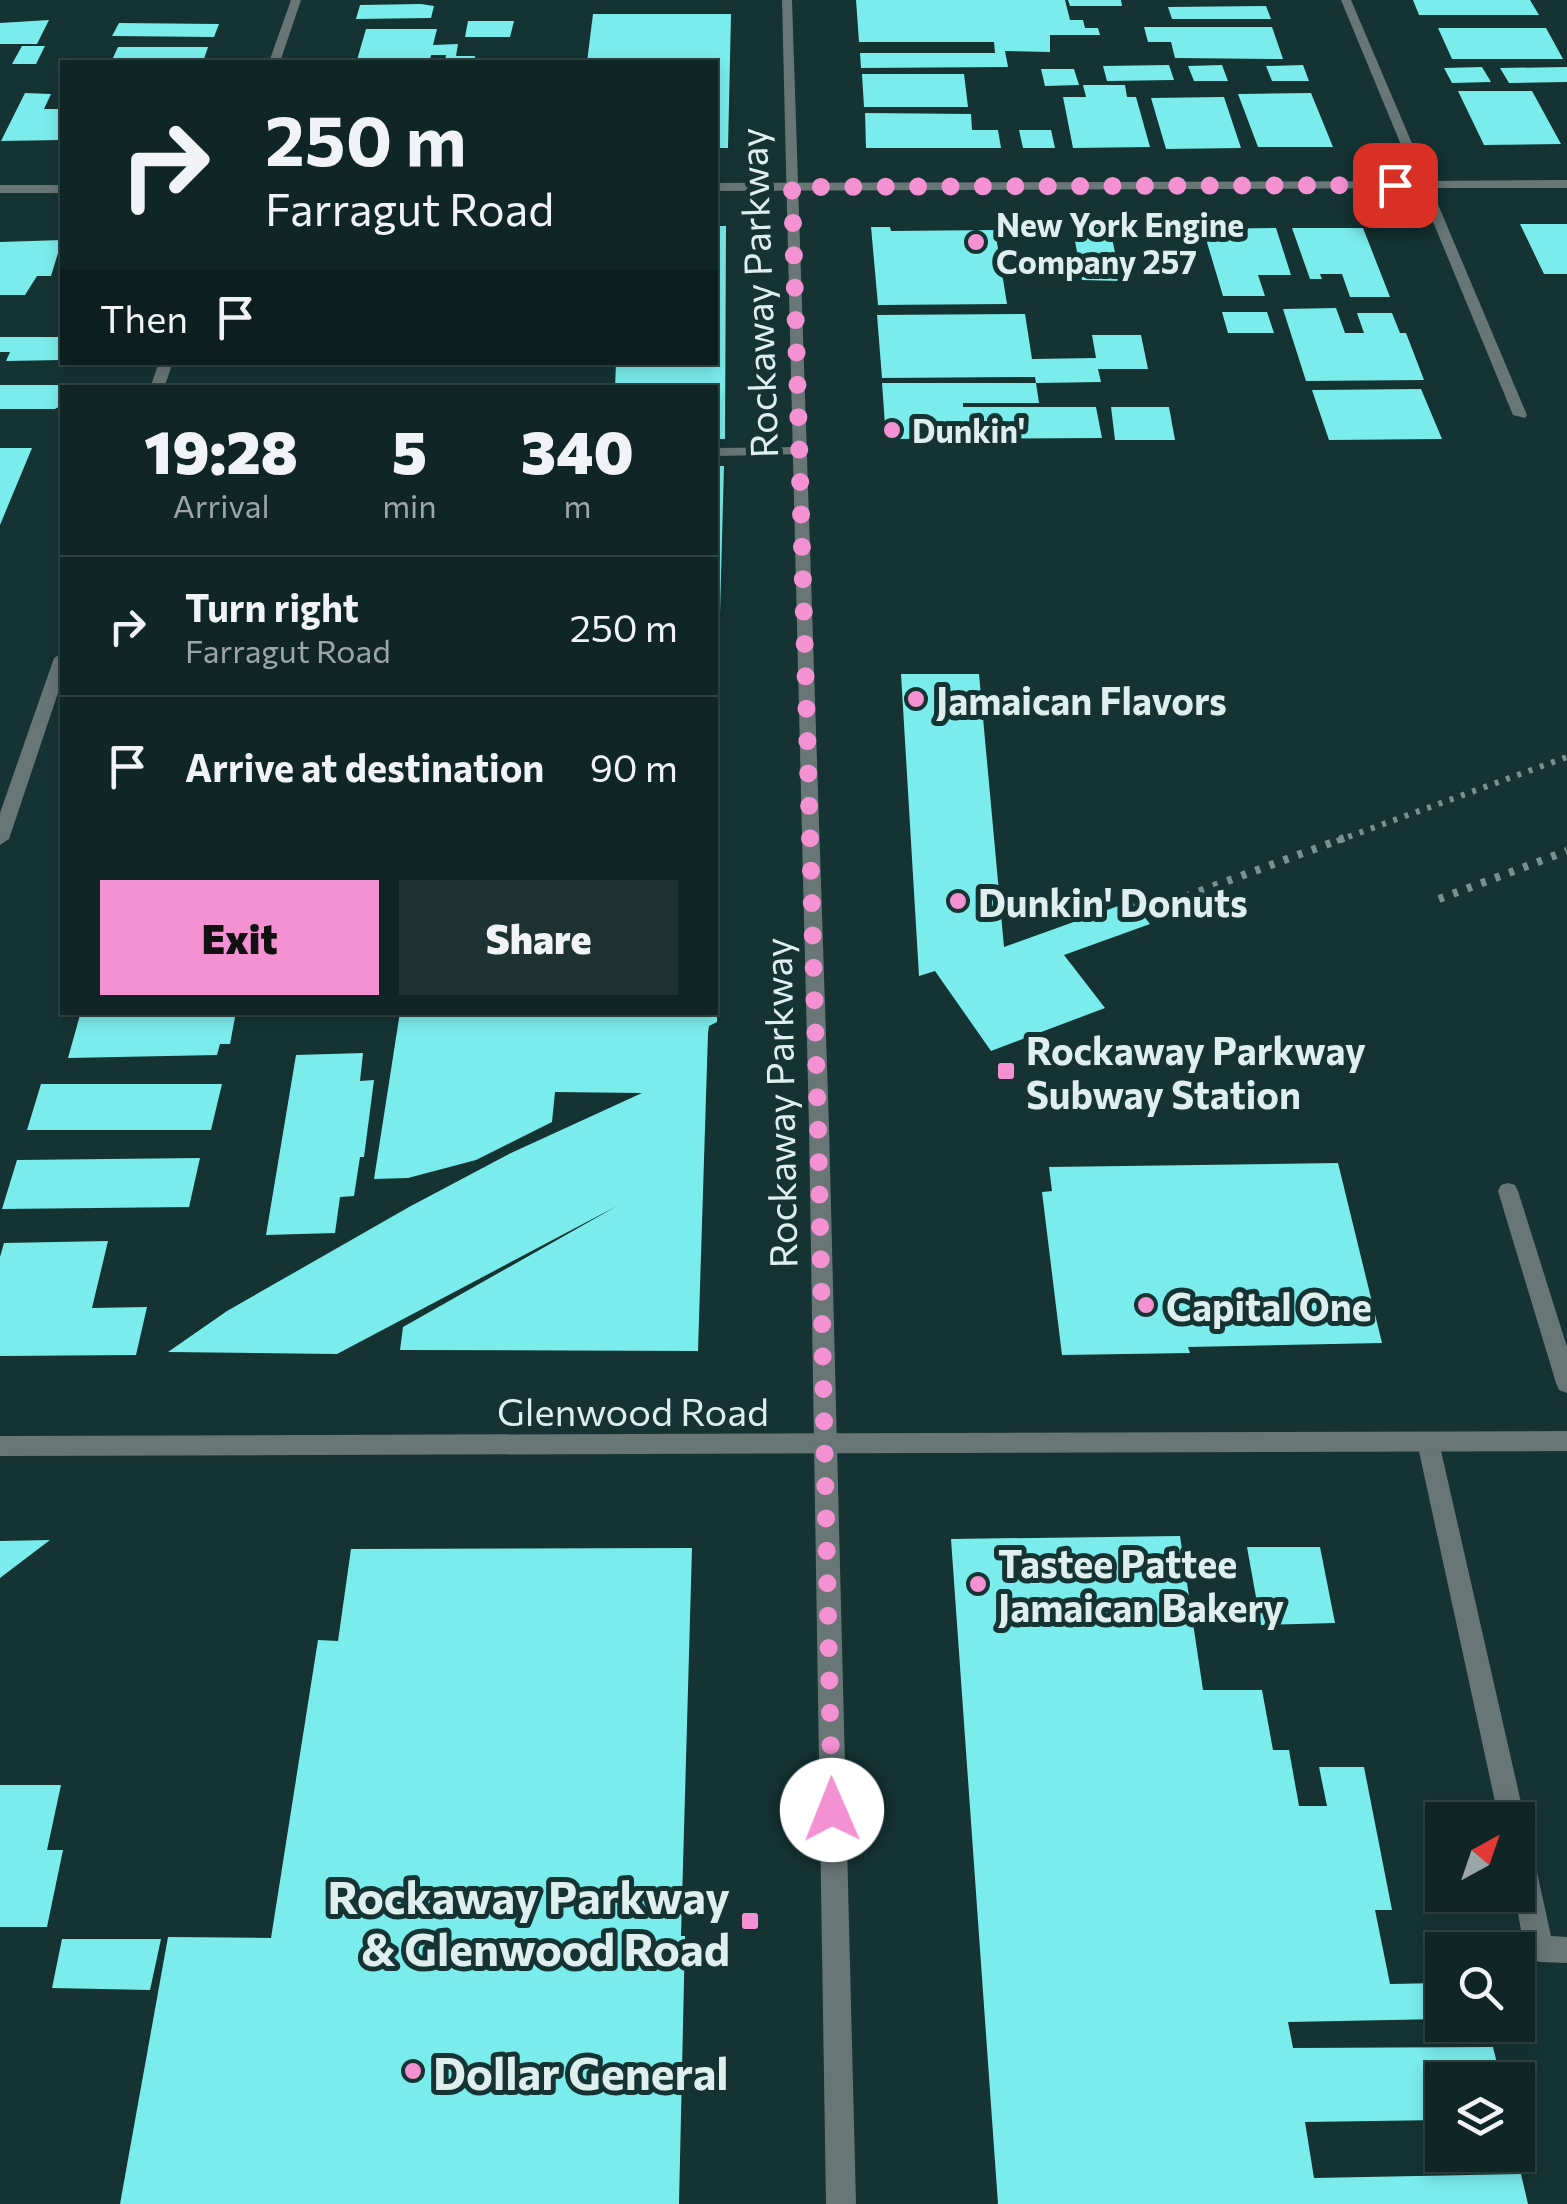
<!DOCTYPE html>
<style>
body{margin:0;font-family:Commissioner,sans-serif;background:#1e3232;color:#f1f3f6;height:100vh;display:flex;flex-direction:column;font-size:38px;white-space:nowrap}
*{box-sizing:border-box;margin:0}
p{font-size:32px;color:#9ca5a7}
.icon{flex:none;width:55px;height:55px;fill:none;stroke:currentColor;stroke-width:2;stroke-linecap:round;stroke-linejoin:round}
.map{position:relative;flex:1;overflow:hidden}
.drawer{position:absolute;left:60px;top:385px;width:658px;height:630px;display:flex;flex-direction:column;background:#102626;border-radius:0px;box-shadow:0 5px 15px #0003,0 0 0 2px #304343}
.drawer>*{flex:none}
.banner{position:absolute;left:60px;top:60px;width:658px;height:305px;border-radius:0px;box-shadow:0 5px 15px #0003,0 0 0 2px #304343;background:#102626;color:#f1f3f6;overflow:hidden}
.needle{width:65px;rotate:40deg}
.buttons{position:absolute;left:1425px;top:1802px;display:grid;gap:20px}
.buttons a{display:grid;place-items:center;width:110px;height:110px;border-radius:0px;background:#102626;box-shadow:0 5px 15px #0003,0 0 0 2px #304343;font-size:50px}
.pin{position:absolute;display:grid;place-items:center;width:85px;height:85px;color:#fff;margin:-42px;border-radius:20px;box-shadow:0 5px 15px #0006}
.me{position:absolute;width:110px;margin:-55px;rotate:359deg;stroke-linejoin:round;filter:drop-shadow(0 0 8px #0008)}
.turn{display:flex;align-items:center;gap:35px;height:210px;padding:0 40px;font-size:45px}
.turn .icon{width:130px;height:130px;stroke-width:2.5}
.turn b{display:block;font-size:70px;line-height:85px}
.then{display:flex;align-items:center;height:95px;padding:0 40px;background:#0003;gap:20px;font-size:38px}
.eta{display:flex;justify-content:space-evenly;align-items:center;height:170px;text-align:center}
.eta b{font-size:60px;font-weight:800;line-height:70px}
.action{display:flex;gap:20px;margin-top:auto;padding:20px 40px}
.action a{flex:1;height:115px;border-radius:0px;background:#f491d3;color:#111;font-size:40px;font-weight:800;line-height:115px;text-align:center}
.action a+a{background:#1e3232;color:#f1f3f6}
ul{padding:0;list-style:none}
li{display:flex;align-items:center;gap:30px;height:140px;padding:0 40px;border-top:2px solid #304343}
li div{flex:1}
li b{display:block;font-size:38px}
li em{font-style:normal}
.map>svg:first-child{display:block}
.building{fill:#7aeceb}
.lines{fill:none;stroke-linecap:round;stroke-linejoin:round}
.service{fill:#697676;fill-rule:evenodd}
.minor{fill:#697676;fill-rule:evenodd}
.tertiary{fill:#697676;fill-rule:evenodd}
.rail-far1{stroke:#7a9191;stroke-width:6;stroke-dasharray:4 8;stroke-linecap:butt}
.rail{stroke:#7a9191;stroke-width:8;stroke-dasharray:5 10;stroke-linecap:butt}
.route{stroke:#f491d3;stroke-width:18;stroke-dasharray:0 32.4}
.poi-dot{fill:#f491d3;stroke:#153333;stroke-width:4}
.labels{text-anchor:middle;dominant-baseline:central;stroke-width:10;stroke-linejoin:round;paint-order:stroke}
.far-poi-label{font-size:32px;font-weight:bold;fill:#deefee;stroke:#153333;text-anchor:start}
.street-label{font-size:38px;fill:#deefee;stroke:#153333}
.poi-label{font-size:38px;font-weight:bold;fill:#deefee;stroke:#153333;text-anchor:start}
.near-poi-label{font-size:45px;font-weight:bold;fill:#deefee;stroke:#153333;text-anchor:end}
</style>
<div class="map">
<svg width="1567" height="2204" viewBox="0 0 1567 2204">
<rect width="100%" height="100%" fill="#153333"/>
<!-- building -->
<path class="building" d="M 856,0 L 1065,0 L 1070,20 L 1083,20 L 1085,28 L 1098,28 L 1100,35 L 1050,35 L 1050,52 L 1005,51 L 1008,67 L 861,68 L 860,53 L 995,53 L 994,42 L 859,42 Z
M 1068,0 L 1121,0 L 1122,6 L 1070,6 Z
M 1413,0 L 1530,0 L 1539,15 L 1419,15 Z
M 421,4 L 434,6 L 431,18 L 356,19 L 360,5 Z
M 1266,6 L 1271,19 L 1172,19 L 1168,7 Z
M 593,14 L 731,14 L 728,148 L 715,148 L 715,62 L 587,62 Z
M 49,20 L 37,44 L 0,44 L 0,23 Z
M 468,21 L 514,21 L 510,37 L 465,37 Z
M 119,23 L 219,24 L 214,37 L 112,36 Z
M 1144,27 L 1272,27 L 1283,59 L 1175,58 L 1171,42 L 1148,42 Z
M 1438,28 L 1546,28 L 1563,59 L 1452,59 Z
M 366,29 L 437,29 L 433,45 L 458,44 L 456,56 L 475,56 L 474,62 L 445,62 L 446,55 L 431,55 L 430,60 L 357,60 Z
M 22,46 L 45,46 L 36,64 L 12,64 Z
M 118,47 L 208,47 L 203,62 L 111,62 Z
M 1169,65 L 1174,80 L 1107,81 L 1103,66 Z
M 1222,65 L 1228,81 L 1194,81 L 1188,66 Z
M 1303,65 L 1309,81 L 1272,81 L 1266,66 Z
M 1482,67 L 1491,82 L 1452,83 L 1444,68 Z
M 1567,67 L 1567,82 L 1509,83 L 1500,68 Z
M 1041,69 L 1074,69 L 1079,85 L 1045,86 Z
M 862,74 L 964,74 L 968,107 L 864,107 Z
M 1083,85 L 1125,85 L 1127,97 L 1136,97 L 1150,147 L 1073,148 L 1063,97 L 1086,97 Z
M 1458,91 L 1532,91 L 1561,144 L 1484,145 Z
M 25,93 L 51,94 L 44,109 L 62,109 L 62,140 L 1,141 Z
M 1311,93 L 1333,147 L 1258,147 L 1238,94 Z
M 1224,97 L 1241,148 L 1166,149 L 1151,98 Z
M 865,113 L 971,114 L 972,130 L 998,130 L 1001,148 L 866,148 Z
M 1019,130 L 1051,130 L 1055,148 L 1023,148 Z
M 1072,224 L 1109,224 L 1121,281 L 1082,280 Z
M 1520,224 L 1567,224 L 1567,274 L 1544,274 Z
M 715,226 L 726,226 L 725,439 L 715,439 L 715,388 L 615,388 L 616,362 L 715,362 Z
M 871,227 L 890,227 L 891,231 L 995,230 L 1007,304 L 878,305 Z
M 1276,228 L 1291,275 L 1258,275 L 1265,296 L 1223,296 L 1203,229 Z
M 1292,228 L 1363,228 L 1390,297 L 1350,297 L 1342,274 L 1320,274 L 1322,279 L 1310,279 Z
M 62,240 L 51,276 L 37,276 L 25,295 L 0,295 L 0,242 Z
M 1336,308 L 1345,333 L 1364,333 L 1357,313 L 1392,313 L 1400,333 L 1406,333 L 1424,380 L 1306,381 L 1283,309 Z
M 1222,312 L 1267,312 L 1274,333 L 1228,333 Z
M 1025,314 L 1032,359 L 1096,358 L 1092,335 L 1141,335 L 1148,369 L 1098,369 L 1101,382 L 1036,383 L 1035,377 L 882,378 L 877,315 Z
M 0,337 L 62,337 L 62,360 L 6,361 L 10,352 L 0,352 Z
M 882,383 L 1036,383 L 1039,403 L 963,403 L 963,407 L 1096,407 L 1102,438 L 886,439 Z
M 0,385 L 62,385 L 62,405 L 55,409 L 0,409 Z
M 1421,389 L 1442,439 L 1329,440 L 1312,390 Z
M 1111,407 L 1169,407 L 1175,440 L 1115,440 Z
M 0,448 L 32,448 L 0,525 Z
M 715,466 L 724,466 L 718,688 L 715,688 Z
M 901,674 L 979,674 L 1004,947 L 1132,901 L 1150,924 L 1064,955 L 1105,1008 L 991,1051 L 935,971 L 919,976 Z
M 236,1012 L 230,1044 L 220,1044 L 217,1055 L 68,1058 L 80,1015 Z
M 400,1012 L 717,1012 L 717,1022 L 709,1026 L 708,1033 L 698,1351 L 400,1350 L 403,1327 L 617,1206 L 337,1354 L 168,1352 L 227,1311 L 409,1207 L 511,1153 L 642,1093 L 555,1092 L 552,1122 L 476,1160 L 408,1178 L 374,1179 Z
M 363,1053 L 360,1081 L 374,1080 L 364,1157 L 360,1157 L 354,1196 L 340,1197 L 335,1233 L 266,1235 L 296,1055 Z
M 41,1084 L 222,1084 L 211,1130 L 27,1130 Z
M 200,1158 L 189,1207 L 2,1209 L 17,1160 Z
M 1338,1163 L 1382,1343 L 1188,1347 L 1190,1353 L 1062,1355 L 1042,1192 L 1052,1191 L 1049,1167 Z
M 108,1241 L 92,1308 L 147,1307 L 136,1355 L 0,1356 L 0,1257 L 4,1243 Z
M 1180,1536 L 1203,1690 L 1262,1690 L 1273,1750 L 1289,1750 L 1299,1806 L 1327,1806 L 1319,1767 L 1364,1767 L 1392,1910 L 1375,1910 L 1390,1984 L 1442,1983 L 1442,2019 L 1288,2022 L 1293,2048 L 1493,2047 L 1501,2080 L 1442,2080 L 1442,2120 L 1305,2122 L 1314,2178 L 1521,2174 L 1528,2204 L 998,2204 L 951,1539 Z
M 50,1540 L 0,1578 L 0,1541 Z
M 1247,1547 L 1320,1547 L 1335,1623 L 1261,1625 Z
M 692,1548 L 681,1936 L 685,1936 L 679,2204 L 120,2204 L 168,1937 L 271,1938 L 318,1640 L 338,1641 L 351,1549 Z
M 0,1785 L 61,1785 L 47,1850 L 63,1850 L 47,1927 L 0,1927 Z
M 62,1939 L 161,1939 L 150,1990 L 52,1988 Z"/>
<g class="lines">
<!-- service -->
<path class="service" d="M 1508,1183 L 1515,1185 L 1518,1191 L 1567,1347 L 1567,1393 L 1559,1390 L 1556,1383 L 1498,1191 L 1501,1185 Z
M 1428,1432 L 1436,1435 L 1439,1442 L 1525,1820 L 1518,1831 L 1518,1820 L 1499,1820 L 1417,1442 L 1420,1435 Z
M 1518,1832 L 1527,1836 L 1531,1845 L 1551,1936 L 1567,1937 L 1567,1963 L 1540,1962 L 1530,1959 C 1513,1917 1515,1875 1518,1832 Z"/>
<!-- minor -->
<path class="minor" d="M 291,0 L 301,0 L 280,62 L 269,62 Z
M 1341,0 L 1351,0 L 1428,181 L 1567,180 L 1567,188 L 1431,188 L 1527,415 L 1525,418 L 1513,415 L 1419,188 L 715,191 L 715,183 L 1416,181 Z
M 0,185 L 62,185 L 62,193 L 0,193 Z
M 159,362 L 173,362 L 164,388 L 150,388 Z
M 799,447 L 806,451 L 804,454 L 715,456 L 715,448 Z
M 62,653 L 62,681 L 9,839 L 0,845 L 0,813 L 54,658 Z
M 1567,1431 L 1567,1451 L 0,1456 L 0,1436 Z"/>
<!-- tertiary -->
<path class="tertiary" d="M 782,0 L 792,0 L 829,1127 L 856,2204 L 826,2204 L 809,1127 Z"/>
<!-- rail-far1 -->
<path class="rail-far1" d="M 1337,841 L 1567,757"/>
<!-- rail -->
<path class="rail" d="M 1439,899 L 1567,851
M 1157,907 L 1344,838"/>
</g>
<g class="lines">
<!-- route -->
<path class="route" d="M 832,1810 L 818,1126 L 792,187 L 1395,185"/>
</g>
<!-- markers -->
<g class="poi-dot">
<circle cx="976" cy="242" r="10"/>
<circle cx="892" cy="430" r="10"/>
<circle cx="916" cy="699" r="10"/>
<circle cx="958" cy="901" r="10"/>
<rect x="996" y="1061" width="20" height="20" rx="5"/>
<circle cx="1146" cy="1305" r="10"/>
<circle cx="978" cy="1584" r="10"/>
<rect x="740" y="1911" width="20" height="20" rx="5"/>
<circle cx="413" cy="2071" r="10"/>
</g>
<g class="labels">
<!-- far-poi labels -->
<g class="far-poi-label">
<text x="996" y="224">New York Engine<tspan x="996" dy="37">Company 257</tspan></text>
<text x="912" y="430">Dunkin'</text>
</g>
<!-- street labels -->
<g class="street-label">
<text transform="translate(757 293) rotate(-92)">Rockaway Parkway</text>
<text transform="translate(779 1103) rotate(-91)">Rockaway Parkway</text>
<text x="633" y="1410">Glenwood Road</text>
</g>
<!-- poi labels -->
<g class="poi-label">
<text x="936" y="699">Jamaican Flavors</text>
<text x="978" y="901">Dunkin' Donuts</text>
<text x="1026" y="1049">Rockaway Parkway<tspan x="1026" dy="44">Subway Station</tspan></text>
<text x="1166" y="1305">Capital One</text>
<text x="998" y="1562">Tastee Pattee<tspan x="998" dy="44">Jamaican Bakery</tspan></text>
</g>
<!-- near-poi labels -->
<g class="near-poi-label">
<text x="730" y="1895">Rockaway Parkway<tspan x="730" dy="52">&amp; Glenwood Road</tspan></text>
<text x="433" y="2071" text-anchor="start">Dollar General</text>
</g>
</g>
</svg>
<div class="buttons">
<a><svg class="needle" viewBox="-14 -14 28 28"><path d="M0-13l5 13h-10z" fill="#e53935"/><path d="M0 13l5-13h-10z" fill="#9ca5a7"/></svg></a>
<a><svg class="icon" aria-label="search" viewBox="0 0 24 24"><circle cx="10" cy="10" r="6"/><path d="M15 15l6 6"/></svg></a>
<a><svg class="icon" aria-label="layers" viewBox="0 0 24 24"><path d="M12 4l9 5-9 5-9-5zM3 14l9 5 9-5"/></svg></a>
</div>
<div class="pin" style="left:1395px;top:185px;background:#d93025"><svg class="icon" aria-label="arrive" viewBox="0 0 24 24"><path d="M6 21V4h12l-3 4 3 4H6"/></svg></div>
<svg class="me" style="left:832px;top:1810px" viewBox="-20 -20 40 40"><circle r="19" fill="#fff"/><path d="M0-13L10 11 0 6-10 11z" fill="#f491d3"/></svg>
<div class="banner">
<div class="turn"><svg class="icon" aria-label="right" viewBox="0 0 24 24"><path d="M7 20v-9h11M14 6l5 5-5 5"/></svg><div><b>250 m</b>Farragut Road</div></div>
<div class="then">Then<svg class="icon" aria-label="arrive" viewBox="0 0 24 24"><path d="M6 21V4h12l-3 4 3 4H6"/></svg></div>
</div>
<section class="drawer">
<div class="eta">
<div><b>19:28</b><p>Arrival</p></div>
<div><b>5</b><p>min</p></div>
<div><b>340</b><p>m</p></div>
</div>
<ul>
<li><svg class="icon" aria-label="right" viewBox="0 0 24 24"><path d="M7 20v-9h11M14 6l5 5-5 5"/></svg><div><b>Turn right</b><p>Farragut Road</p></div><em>250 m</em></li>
<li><svg class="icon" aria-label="arrive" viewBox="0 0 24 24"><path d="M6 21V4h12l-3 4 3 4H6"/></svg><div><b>Arrive at destination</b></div><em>90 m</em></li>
</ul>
<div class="action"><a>Exit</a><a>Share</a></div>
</section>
</div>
